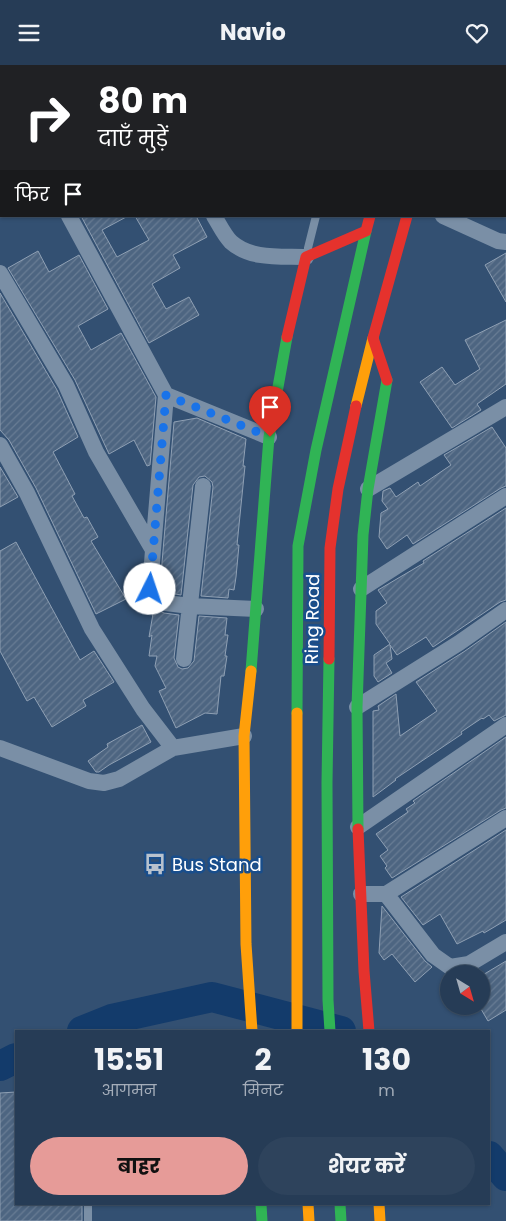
<!DOCTYPE html>
<html lang="hi">
<meta charset="utf-8">
<style>
body{margin:0;font-family:Poppins,"Noto Sans Devanagari",sans-serif;background:#2e435c;color:#f1f3f6;height:100vh;display:flex;flex-direction:column;font-size:19px;white-space:nowrap}
*{box-sizing:border-box;margin:0}
p{font-size:16px;color:#a4adb9}
.icon{flex:none;width:28px;height:28px;fill:none;stroke:currentColor;stroke-width:2;stroke-linecap:round;stroke-linejoin:round}
.map{position:relative;flex:1;overflow:hidden}
.drawer{position:absolute;left:15px;top:965px;width:475px;height:175px;display:flex;flex-direction:column;background:#263c56;border-radius:0px;box-shadow:0 1px 4px #0004,0 0 0 1px #42566c}
.drawer>*{flex:none}
.banner{position:absolute;left:0px;top:0px;width:506px;height:152px;box-shadow:0 1px 4px #0004,0 0 0 1px #42566c;background:#202124;color:#fff;overflow:hidden}
.needle{width:32px;rotate:143deg}
.tools{position:absolute;left:440px;top:900px;display:grid;gap:10px}
.tools a{display:grid;place-items:center;width:50px;height:50px;border-radius:50%;background:#263c56;box-shadow:0 1px 4px #0004,0 0 0 1px #42566c;font-size:25px}
.pin{position:absolute;display:grid;place-items:center;width:42px;height:42px;color:#fff;margin:-51px -21px;border-radius:50% 50% 50% 0;rotate:-45deg;box-shadow:0 0 5px #0007}
.pin .icon{rotate:45deg}
.me{position:absolute;width:55px;margin:-28px;rotate:4deg;stroke-linejoin:round;filter:drop-shadow(0 0 4px #0008)}
.turn{display:flex;align-items:center;gap:18px;height:105px;padding:0 15px;font-size:22px}
.turn .icon{width:65px;height:65px;stroke-width:2.5}
.turn b{display:block;font-size:35px;line-height:42px}
.then{display:flex;align-items:center;height:48px;padding:0 15px;background:#0003;gap:10px;font-size:19px}
.eta{display:flex;justify-content:space-evenly;align-items:center;height:85px;text-align:center}
.eta b{font-size:30px;font-weight:700;line-height:35px}
.cta{display:flex;gap:10px;margin-top:auto;padding:10px 15px}
.cta a{flex:1;height:58px;border-radius:30px;background:#e69b98;color:#111;font-size:20px;font-weight:700;line-height:58px;text-align:center}
.cta a+a{background:#2e435c;color:#f1f3f6}
header{display:flex;justify-content:space-between;align-items:center;height:65px;padding:0 15px;background:#263c56;font-size:22px;font-weight:700}
.map>svg:first-child{display:block}
.lines{fill:none;stroke-linecap:round;stroke-linejoin:round}
.river{stroke:#133b6b;stroke-width:30}
.building{fill:url(#building-hatch);stroke:#8fa0b4}
.lane{stroke:#7a8fa6;stroke-width:8}
.street{stroke:#7a8fa6;stroke-width:16}
.fast{stroke:#30b455;stroke-width:11}
.slow{stroke:#ff9f0a;stroke-width:11}
.jam{stroke:#e5322d;stroke-width:11}
.route{stroke:#1a73e8;stroke-width:9;stroke-dasharray:0 16.2}
.labels{text-anchor:middle;dominant-baseline:central;stroke-width:5;stroke-linejoin:round;paint-order:stroke}
.street-label{font-size:18px;fill:#fff;stroke:#194e8c}
.poi-label{font-size:18px;fill:#fff;stroke:#194e8c;text-anchor:start}
</style>
<header><svg class="icon" aria-label="menu" viewBox="0 0 24 24"><path d="M4 6h16M4 12h16M4 18h16"/></svg>Navio<svg class="icon" aria-label="heart" viewBox="0 0 24 24"><path d="M12 20l-8-8c-3-5 5-10 8-4 3-6 11-1 8 4z"/></svg></header>
<div class="map">
<svg width="506" height="1156" viewBox="0 0 506 1156">
<defs>
<pattern id="building-hatch" width="6" height="6" patternUnits="userSpaceOnUse" patternTransform="scale(1.25)"><rect width="6" height="6" fill="#4d6581"/><path d="M-1 1l2-2M0 6l6-6M5 7l2-2" fill="none" stroke="#687c94"/></pattern>
</defs>
<rect width="100%" height="100%" fill="#335072"/>
<g class="lines">
<!-- river -->
<path class="river" d="M 82,966 L 112,954 L 212,932 L 341,966
M 0,1001 L 16,993
M 489,1091 L 506,1111"/>
</g>
<!-- building -->
<path class="building" d="M 81,151 L 128,151 L 102,165 L 117,192 L 149,175 L 135,151 L 196,151 L 207,172 L 173,190 L 180,203 L 152,219 L 166,244 L 189,232 L 199,250 L 149,278 Z
M 38,186 L 49,207 L 79,190 L 108,244 L 78,261 L 91,285 L 121,268 L 156,332 L 150,400 L 147,401 L 134,375 L 109,389 L 75,315 L 8,203 Z
M 506,188 L 506,237 L 485,200 Z
M 0,228 L 57,325 L 78,372 L 53,387 L 75,429 L 72,431 L 84,453 L 87,452 L 98,472 L 91,476 L 126,534 L 96,549 L 36,423 L 9,375 L 0,365 Z
M 506,255 L 506,319 L 477,339 L 481,345 L 452,363 L 420,317 L 442,302 L 455,320 L 480,304 L 465,275 Z
M 197,353 L 246,374 L 243,401 L 245,401 L 237,480 L 239,480 L 236,512 L 234,525 L 229,524 L 228,533 L 201,531 L 213,422 L 212,417 L 205,411 L 199,412 L 193,420 L 181,530 L 169,528 L 163,525 L 160,521 L 174,357 Z
M 492,362 L 506,383 L 506,421 L 501,423 L 413,479 L 407,470 L 387,484 L 379,472 L 381,448 L 388,444 L 382,436 L 383,426 L 390,423 L 396,432 L 418,417 L 420,421 L 451,400 L 444,390 Z
M 0,402 L 18,432 L 0,442 Z
M 506,443 L 506,535 L 500,537 L 433,582 L 426,572 L 397,590 L 390,580 L 392,594 L 386,598 L 392,608 L 378,617 L 374,611 L 374,590 L 390,579 L 376,559 L 376,546 L 387,538 L 378,525 L 424,498 L 423,496 Z
M 16,477 L 80,595 L 94,586 L 114,617 L 83,635 L 86,641 L 52,662 L 34,632 L 27,636 L 0,586 L 0,486 Z
M 154,543 L 164,548 L 179,550 L 174,593 L 178,602 L 182,604 L 188,603 L 194,596 L 199,551 L 227,553 L 225,570 L 228,570 L 225,591 L 227,591 L 224,611 L 221,611 L 217,649 L 205,648 L 176,663 L 159,626 L 166,623 L 155,601 L 157,591 L 149,591 L 152,570 L 149,572 Z
M 506,557 L 506,650 L 494,656 L 489,650 L 483,654 L 482,653 L 461,667 L 462,669 L 395,714 L 396,715 L 373,732 L 373,646 L 379,645 L 378,641 L 396,629 L 400,671 L 437,646 L 416,617 L 465,586 Z
M 142,660 L 151,677 L 109,700 L 99,707 L 96,707 L 88,696 L 108,682 L 107,679 Z
M 506,672 L 506,743 L 501,745 L 392,813 L 385,803 L 387,801 L 380,791 L 388,785 L 376,769 L 408,747 L 406,744 L 415,738 L 413,736 Z
M 506,765 L 506,855 L 484,868 L 483,866 L 457,879 L 440,849 L 423,860 L 401,832 Z
M 382,841 L 425,896 L 432,902 L 415,917 L 392,889 L 384,895 L 379,888 Z
M 506,896 L 506,945 L 488,956 L 481,944 L 481,911 Z
M 16,1027 L 16,1139 L 82,1139 L 82,1156 L 0,1156 L 0,1028 Z"/>
<g class="lines">
<!-- lane -->
<path class="lane" d="M 337,0 L 337,1
M 352,1 L 353,0
M 308,183 L 316,151
M 88,1139 L 88,1156"/>
<!-- street -->
<path class="street" d="M 130,0 L 131,1
M 0,36 L 1,38
M 0,84 L 1,84
M 69,151 L 166,330 L 269,372
M 214,151 C 219,159 224,170 231,177 C 251,195 281,191 306,192
M 443,151 L 498,176 L 506,177
M 0,208 L 66,320 L 96,387 L 153,485 L 166,330
M 0,380 L 27,428 L 92,564 L 143,644 L 173,683 L 244,671
M 368,424 L 506,342
M 153,485 L 150,524 L 156,533 L 166,538 L 190,541 L 256,544
M 361,524 L 506,431
M 184,594 L 203,421
M 357,642 L 459,578 L 506,545
M 0,683 L 89,716 L 104,718 L 119,714 L 173,683
M 358,762 L 506,660
M 361,829 L 386,829 L 506,753
M 386,829 L 433,890 L 450,902 L 469,899 L 506,877"/>
<!-- fast -->
<path class="fast" d="M 413,0 L 413,1
M 329,594 L 327,718 L 328,935 L 330,966
M 251,606 L 269,372 L 287,272
M 297,648 L 298,481 L 316,385 L 366,166
M 358,764 L 357,642 L 363,470 L 368,424 L 387,315
M 261,1139 L 262,1156
M 340,1139 L 341,1156"/>
<!-- slow -->
<path class="slow" d="M 447,1 L 448,0
M 356,341 L 373,273
M 251,606 L 244,671 L 246,879 L 252,966
M 297,648 L 297,966
M 308,1139 L 309,1156
M 379,1139 L 380,1156"/>
<!-- jam -->
<path class="jam" d="M 287,272 L 306,192 L 366,166 L 370,151
M 387,315 L 373,273 L 407,151
M 329,594 L 330,483 L 338,424 L 356,341
M 358,764 L 364,906 L 369,966"/>
</g>
<g class="lines">
<!-- route -->
<path class="route" d="M 150,524 L 166,330 L 270,372"/>
</g>
<!-- icons -->
<defs>
<g id="bus-bare" transform="scale(1.725)"><path d="M-5-6H5V4H4V6H2V4H-2V6H-4V4H-5ZM-3.5-4V0h7V-4ZM-3.5 1.2v1.5H-2V1.2ZM2 1.2v1.5H3.5V1.2Z" fill="#b8c2ce" stroke="#194e8c" stroke-width="2.5" paint-order="stroke"/></g>
</defs>
<g fill-rule="evenodd">
<use href="#bus-bare" x="155" y="799"/>
</g>
<g class="labels">
<!-- street labels -->
<g class="street-label">
<text transform="translate(312 554) rotate(-89)">Ring Road</text>
</g>
<!-- poi labels -->
<g class="poi-label">
<text x="172" y="799">Bus Stand</text>
</g>
</g>
</svg>
<div class="tools">
<a><svg class="needle" viewBox="-14 -14 28 28"><path d="M0-13l5 13h-10z" fill="#e53935"/><path d="M0 13l5-13h-10z" fill="#a4adb9"/></svg></a>
</div>
<div class="pin" style="left:270px;top:372px;background:#d93025"><svg class="icon" aria-label="arrive" viewBox="0 0 24 24"><path d="M6 21V4h12l-3 4 3 4H6"/></svg></div>
<svg class="me" style="left:150px;top:524px" viewBox="-20 -20 40 40"><circle r="19" fill="#fff"/><path d="M0-13L10 11 0 6-10 11z" fill="#1a73e8"/></svg>
<div class="banner">
<div class="turn"><svg class="icon" aria-label="right" viewBox="0 0 24 24"><path d="M7 20v-9h11M14 6l5 5-5 5"/></svg><div><b>80 m</b>दाएँ मुड़ें</div></div>
<div class="then">फिर<svg class="icon" aria-label="arrive" viewBox="0 0 24 24"><path d="M6 21V4h12l-3 4 3 4H6"/></svg></div>
</div>
<section class="drawer">
<div class="eta">
<div><b>15:51</b><p>आगमन</p></div>
<div><b>2</b><p>मिनट</p></div>
<div><b>130</b><p>m</p></div>
</div>
<div class="cta"><a>बाहर</a><a>शेयर करें</a></div>
</section>
</div>
